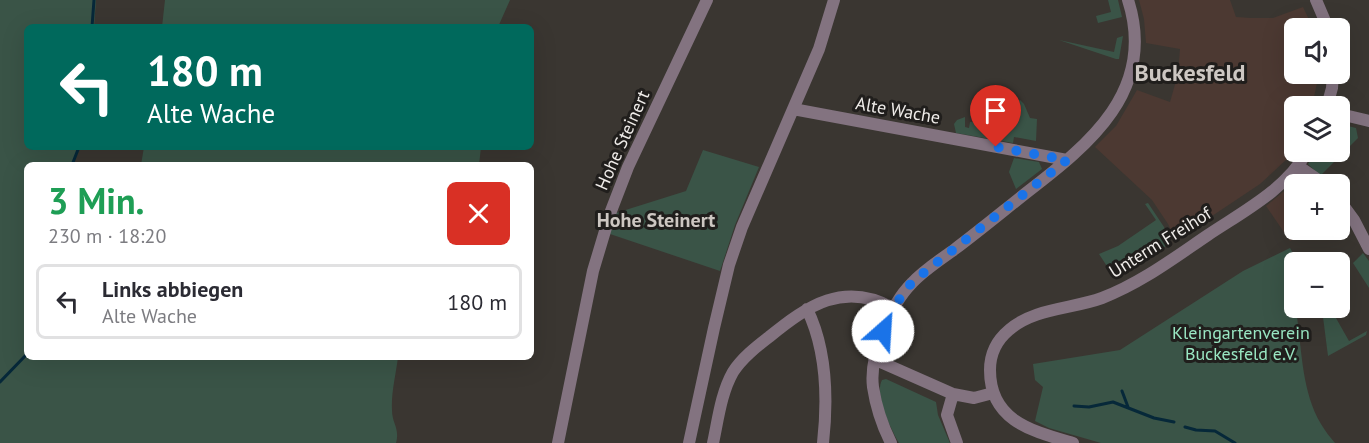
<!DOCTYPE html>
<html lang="de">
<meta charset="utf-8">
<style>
body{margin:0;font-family:"PT Sans",sans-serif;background:#f2f2f3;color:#2b2b33;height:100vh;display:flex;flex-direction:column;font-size:22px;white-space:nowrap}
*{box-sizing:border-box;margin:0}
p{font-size:20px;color:#7c7c81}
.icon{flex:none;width:33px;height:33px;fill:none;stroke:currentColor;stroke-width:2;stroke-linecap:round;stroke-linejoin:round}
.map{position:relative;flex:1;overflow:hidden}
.details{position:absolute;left:24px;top:162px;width:510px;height:198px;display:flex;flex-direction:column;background:#fff;border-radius:9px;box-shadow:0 6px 24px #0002}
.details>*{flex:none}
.banner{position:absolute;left:24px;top:24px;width:510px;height:126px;border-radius:9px;box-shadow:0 6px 24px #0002;background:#00695c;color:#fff;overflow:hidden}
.tools{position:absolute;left:1284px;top:18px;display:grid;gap:12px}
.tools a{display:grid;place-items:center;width:66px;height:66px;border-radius:9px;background:#fff;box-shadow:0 6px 24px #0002;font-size:30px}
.pin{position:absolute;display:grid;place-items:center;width:51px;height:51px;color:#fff;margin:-62px -26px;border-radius:50% 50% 50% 0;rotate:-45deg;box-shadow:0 0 6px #0007}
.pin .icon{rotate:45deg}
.me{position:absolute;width:66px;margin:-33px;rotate:26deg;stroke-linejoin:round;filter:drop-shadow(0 0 4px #0008)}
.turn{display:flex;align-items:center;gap:21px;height:126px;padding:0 24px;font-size:27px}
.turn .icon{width:78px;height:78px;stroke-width:2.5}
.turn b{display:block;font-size:42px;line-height:51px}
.round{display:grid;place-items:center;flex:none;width:63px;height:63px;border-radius:9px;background:#f2f2f3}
.summary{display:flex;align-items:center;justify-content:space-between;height:102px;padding:0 24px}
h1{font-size:36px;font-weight:600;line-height:45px;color:#1e9e55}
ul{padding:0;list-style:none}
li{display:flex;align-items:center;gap:18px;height:75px;margin:0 12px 9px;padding:0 12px;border:3px solid #e1e1e2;border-radius:9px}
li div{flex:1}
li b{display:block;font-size:22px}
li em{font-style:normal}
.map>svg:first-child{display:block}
.education{fill:#4c3932}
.green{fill:#3a5447}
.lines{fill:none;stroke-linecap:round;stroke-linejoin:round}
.stream{stroke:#062839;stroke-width:3}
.minor{stroke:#837380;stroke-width:12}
.route{stroke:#1a73e8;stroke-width:10;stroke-dasharray:0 18}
.labels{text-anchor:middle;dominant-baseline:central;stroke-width:6;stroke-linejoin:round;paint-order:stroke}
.street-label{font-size:18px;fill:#efece9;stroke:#201e1c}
.park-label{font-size:18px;fill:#99e6c2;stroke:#201e1c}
.neighbourhood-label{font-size:20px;font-weight:bold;fill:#cdc7c2;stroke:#201e1c}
.district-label{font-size:24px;font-weight:bold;fill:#cdc7c2;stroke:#201e1c}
</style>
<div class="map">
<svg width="1369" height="443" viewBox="0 0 1369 443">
<rect width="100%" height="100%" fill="#3a3631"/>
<!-- education -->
<path class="education" d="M 1139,0 L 1230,0 L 1236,17 L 1251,18 L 1273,18 L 1303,7 L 1313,28 L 1294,28 L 1294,74 L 1319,74 L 1312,106 L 1294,106 L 1294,145 L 1287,159 L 1260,184 L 1176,240 L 1168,224 L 1152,200 L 1095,147 L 1116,126 L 1137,90 L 1170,102 L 1178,74 L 1180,49 L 1146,43 L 1144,19 Z
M 1301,179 L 1306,179 L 1315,184 L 1294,184 L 1294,230 L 1311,230 L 1290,241 L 1266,206 L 1295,182 Z"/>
<!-- green -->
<path class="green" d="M 0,0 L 96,0 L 94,27 L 27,27 L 27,147 L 80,147 L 73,165 L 27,165 L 27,357 L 398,357 C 396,374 391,393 392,410 C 392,424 400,428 396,443 L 0,443 Z
M 165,0 L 510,0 L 498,27 L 162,27 Z
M 1108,0 L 1118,0 L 1122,17 L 1098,23 L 1096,16 L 1111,12 Z
M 1123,36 L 1119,59 L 1116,59 L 1059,40 L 1114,52 L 1117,38 Z
M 1020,100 L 1024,104 L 1030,118 L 1037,119 L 1036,141 L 1014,137 L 1013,143 L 956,133 L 954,124 L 957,120 L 965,117 L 965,127 L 969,128 L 970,122 L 974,122 L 976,113 Z
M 1340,124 L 1356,128 L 1358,138 L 1320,176 L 1308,164 L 1315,152 L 1340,152 Z
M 144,147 L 481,147 L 479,165 L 141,165 Z
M 703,150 L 759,167 L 735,225 L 720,271 L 610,234 L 616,213 L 686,191 Z
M 1014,158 L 1039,162 L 1042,169 L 1016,189 L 1009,172 Z
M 1148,203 L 1164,227 L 1171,243 L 1114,277 L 1099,254 L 1118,246 L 1156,220 L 1145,204 Z
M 1290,248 L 1298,262 L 1294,262 L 1294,308 L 1299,308 L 1297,317 C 1302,352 1302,392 1321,424 C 1325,431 1330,437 1335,443 L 1101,443 L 1049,428 L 1035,421 L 1043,387 L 1035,380 L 1033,364 L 1120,350 L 1243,271 Z
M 1363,253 L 1369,261 L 1369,288 L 1353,263 Z
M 1332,311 L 1349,341 L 1367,331 L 1366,335 L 1328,356 L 1323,317 Z
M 886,379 L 936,402 L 938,415 L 950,443 L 899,443 C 891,429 874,395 882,380 Z"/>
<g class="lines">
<!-- stream -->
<path class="stream" d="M 92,27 L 94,0
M 72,165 L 79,147
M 66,357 L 69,358
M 0,382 L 27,354
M 1122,391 L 1128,407
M 1074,406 L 1089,407 L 1113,402 L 1154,418 L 1174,422
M 1185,427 L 1196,430 L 1215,431 L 1235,443"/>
<!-- minor -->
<path class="minor" d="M 1316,0 L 1328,28
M 1327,106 L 1332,88 L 1333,74
M 793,109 L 1067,160
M 1340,114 L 1369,121
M 1298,166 L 1324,184
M 1340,201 L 1354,220 L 1369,249
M 807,309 C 827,350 828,398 823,443
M 876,360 L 953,394 L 974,398 L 993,393
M 953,394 L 947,415 L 957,443
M 558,443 L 593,271 L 611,211 L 628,167 L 707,0
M 689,443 L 714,328 L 729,265 L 742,227 L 819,49 L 834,0
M 713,443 C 718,420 721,393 733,372 C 742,358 756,347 769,337 C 808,305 844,281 893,308
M 891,443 C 882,425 876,407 873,387 C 869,356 890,305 912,283 C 924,270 940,260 955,249 C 979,231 1002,212 1026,193 C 1090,144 1157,90 1128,0
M 1073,443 C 1032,431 990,421 990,370 C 990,354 997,340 1009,330 C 1034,308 1072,309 1102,298 C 1141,283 1174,258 1208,235 C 1244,211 1285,190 1307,152"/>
</g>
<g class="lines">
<!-- route -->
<path class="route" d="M 883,331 L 893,308 L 912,282 L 1067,160 L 996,147"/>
</g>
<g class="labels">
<!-- street labels -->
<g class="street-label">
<text transform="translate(898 110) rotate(10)">Alte Wache</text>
<text transform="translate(622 140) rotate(-66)">Hohe Steinert</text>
<text transform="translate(1160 242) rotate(-32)">Unterm Freihof</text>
</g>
<!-- park labels -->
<g class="park-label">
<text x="1241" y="332">Kleingartenverein<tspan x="1241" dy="21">Buckesfeld e.V.</tspan></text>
</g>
<!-- neighbourhood labels -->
<g class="neighbourhood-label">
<text x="656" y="220">Hohe Steinert</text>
</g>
<!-- district labels -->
<g class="district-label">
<text x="1190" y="72">Buckesfeld</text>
</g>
</g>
</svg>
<div class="tools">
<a><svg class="icon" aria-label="sound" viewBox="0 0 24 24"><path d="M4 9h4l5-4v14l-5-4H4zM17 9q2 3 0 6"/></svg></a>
<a><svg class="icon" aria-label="layers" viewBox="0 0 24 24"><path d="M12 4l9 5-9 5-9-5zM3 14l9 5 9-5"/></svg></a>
<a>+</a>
<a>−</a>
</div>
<div class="pin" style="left:996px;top:147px;background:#d93025"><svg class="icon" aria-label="arrive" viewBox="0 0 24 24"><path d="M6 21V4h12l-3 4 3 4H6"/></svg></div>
<svg class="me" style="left:883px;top:331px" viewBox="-20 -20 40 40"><circle r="19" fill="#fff"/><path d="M0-13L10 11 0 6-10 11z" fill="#1a73e8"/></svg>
<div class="banner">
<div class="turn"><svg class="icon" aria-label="left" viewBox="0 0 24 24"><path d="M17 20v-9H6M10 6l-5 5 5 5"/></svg><div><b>180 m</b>Alte Wache</div></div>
</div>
<section class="details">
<div class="summary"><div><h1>3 Min.</h1><p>230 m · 18:20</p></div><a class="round" style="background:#d93025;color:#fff"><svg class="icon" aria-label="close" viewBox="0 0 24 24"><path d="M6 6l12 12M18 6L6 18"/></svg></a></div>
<ul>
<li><svg class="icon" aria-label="left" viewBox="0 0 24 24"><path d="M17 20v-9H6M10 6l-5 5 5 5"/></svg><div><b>Links abbiegen</b><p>Alte Wache</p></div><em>180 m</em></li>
</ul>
</section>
</div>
